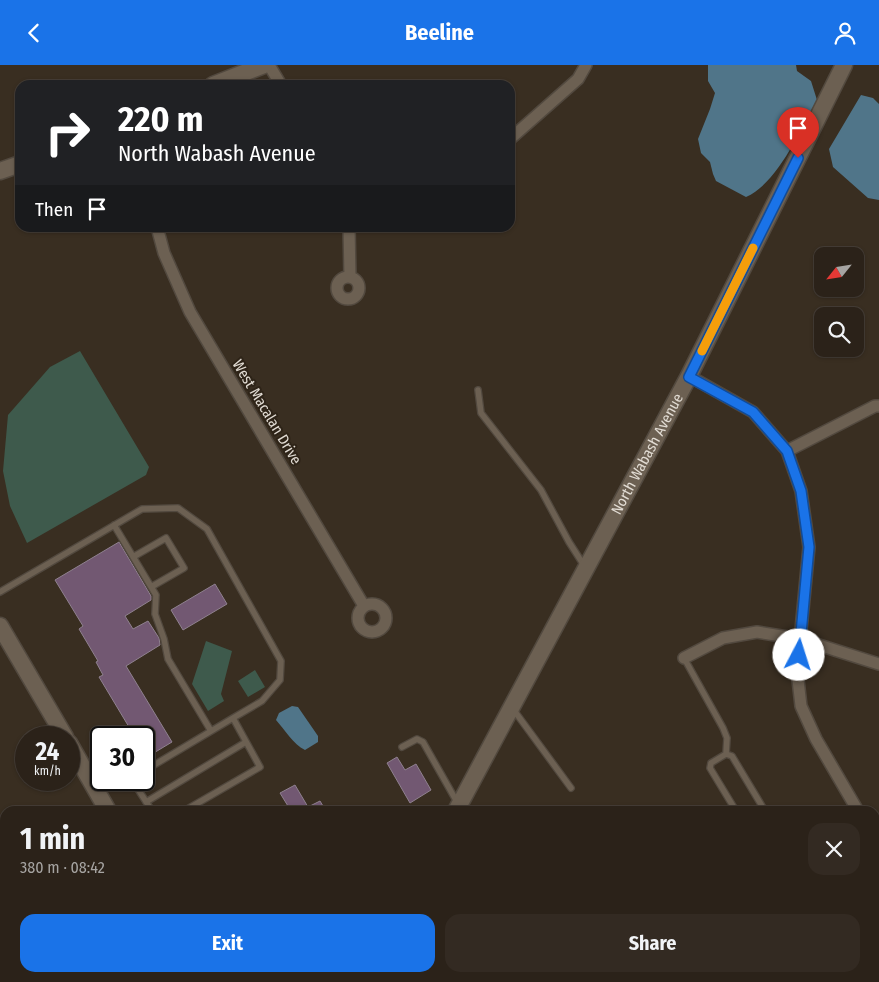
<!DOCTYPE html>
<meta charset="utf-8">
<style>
body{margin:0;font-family:"Fira Sans Condensed",sans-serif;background:#332a22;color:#f1f3f6;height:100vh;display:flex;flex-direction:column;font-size:19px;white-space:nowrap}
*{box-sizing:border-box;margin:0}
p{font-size:16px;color:#a6a4a2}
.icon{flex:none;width:28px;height:28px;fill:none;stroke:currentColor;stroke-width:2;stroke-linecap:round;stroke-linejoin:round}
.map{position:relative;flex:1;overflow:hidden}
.sheet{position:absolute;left:0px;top:741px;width:880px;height:176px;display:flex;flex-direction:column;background:#2b2219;border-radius:15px 15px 0 0;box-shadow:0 1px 4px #0004,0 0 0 1px #473f38}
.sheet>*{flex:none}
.top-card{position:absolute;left:15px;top:15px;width:500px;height:152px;border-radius:15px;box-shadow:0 1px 4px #0004,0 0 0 1px #473f38;background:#202124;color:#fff;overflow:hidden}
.needle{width:32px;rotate:240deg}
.tools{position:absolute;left:814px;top:182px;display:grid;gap:10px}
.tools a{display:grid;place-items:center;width:50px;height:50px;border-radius:10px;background:#2b2219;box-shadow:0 1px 4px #0004,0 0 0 1px #473f38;font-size:25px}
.speed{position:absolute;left:15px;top:661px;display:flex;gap:10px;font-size:25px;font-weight:700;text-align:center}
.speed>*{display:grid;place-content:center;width:65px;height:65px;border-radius:50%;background:#2b2219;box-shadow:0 1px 4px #0004,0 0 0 1px #473f38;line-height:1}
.speed small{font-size:12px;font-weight:400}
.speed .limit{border:2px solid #111;border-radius:8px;background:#fff;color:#111}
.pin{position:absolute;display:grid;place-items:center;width:42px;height:42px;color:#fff;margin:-51px -21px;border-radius:50% 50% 50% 0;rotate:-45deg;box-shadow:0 0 5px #0007}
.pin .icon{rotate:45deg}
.me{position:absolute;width:55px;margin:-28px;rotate:5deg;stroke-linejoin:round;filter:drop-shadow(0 0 4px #0008)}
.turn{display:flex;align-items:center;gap:18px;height:105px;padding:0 20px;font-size:22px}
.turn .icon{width:65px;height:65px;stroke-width:2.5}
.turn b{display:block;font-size:35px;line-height:42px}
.then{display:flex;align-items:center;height:48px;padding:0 20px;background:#0003;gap:10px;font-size:19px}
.round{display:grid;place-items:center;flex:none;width:52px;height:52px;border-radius:15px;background:#332a22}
.headline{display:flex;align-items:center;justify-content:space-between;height:85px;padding:0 20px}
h1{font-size:30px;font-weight:700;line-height:38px}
.action{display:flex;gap:10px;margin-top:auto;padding:10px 20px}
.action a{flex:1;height:58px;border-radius:15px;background:#1a73e8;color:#fff;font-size:20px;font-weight:700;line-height:58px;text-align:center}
.action a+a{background:#332a22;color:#f1f3f6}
header{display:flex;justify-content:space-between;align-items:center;height:65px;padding:0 20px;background:#1a73e8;color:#fff;font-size:22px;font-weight:700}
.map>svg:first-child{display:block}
.green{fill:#3e5a4c}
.water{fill:#507589}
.building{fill:#725872;stroke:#8f818f}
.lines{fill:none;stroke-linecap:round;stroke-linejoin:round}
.lane-casing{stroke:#52493f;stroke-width:8}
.street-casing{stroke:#52493f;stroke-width:14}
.secondary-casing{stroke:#52493f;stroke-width:19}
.lane{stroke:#6c6052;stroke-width:5.5}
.street{stroke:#6c6052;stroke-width:11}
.secondary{stroke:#6c6052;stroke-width:16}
.route-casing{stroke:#114b97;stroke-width:12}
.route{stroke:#1a73e8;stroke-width:9}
.slow{stroke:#f59e0b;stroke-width:9}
.labels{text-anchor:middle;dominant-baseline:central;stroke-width:4;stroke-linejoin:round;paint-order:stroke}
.street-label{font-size:15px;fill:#e2dcd4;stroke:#2e2418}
</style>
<header><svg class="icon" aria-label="back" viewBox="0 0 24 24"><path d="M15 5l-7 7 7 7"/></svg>Beeline<svg class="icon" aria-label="person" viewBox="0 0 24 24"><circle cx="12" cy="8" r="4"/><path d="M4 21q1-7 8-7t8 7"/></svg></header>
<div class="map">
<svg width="879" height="917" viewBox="0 0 879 917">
<rect width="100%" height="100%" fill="#392e21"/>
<!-- green -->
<path class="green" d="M 80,286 L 149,402 L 146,410 L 27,478 L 10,441 L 3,406 L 8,350 L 50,302 Z
M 206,576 L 232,586 L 221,629 L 224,636 L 208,646 L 192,619 Z
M 255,605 L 265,622 L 248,632 L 238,616 Z"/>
<!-- water -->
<path class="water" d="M 708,0 L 796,0 L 797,6 L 811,16 L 817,35 C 800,65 778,118 746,132 L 716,116 L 713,109 L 710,97 L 701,88 L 698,74 L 710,44 L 715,28 L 708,16 Z
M 861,30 L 873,33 L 879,39 L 879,135 L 868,133 L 833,102 L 829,84 Z
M 292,641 L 298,642 L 318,671 L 318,677 L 305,685 C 293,679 285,665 276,655 L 279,648 Z"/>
<!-- building -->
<path class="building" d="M 119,477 L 151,531 L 151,535 L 125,551 L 133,564 L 148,556 L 159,573 L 160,580 L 126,601 L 172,677 L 147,692 L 144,687 L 144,672 L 135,672 L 99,612 L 103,610 L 96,597 L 98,596 L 79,564 L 83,561 L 55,515 Z
M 215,519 L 227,539 L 183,565 L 171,545 Z
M 397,692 L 405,705 L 416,699 L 431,725 L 410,738 L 387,698 Z
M 295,720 L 308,742 L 320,736 L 326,746 L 291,746 L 280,728 Z"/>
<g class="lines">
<!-- lane casing -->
<g class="lane-casing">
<path id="lane" d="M 478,325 L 481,348 L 541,425 L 569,477 L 585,502
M 114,460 L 156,530 L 155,549 L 164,574 L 168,594 L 211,666
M 133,492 L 166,473 L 184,503 L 151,522
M 0,527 L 142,444 L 178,443 L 207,464 L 281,596 L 280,615 L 262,636 L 233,653 L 260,702 L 184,746
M 684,593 L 723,663 L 727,673 L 726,689
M 513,644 L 571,723
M 402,682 L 417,674 L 423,677 L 457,737
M 144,706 L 233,653
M 134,715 L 136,721 L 152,746
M 146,737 L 246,677
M 736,746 L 710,703 L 711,698 L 726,689 L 732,691 L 765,746
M 875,809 L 879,815
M 875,835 L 879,833
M 856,912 L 858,917"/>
</g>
<!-- street casing -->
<g class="street-casing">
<path id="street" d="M 269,0 L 281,20
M 510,74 L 578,14 L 586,0
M 157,162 L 164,188 L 190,247 L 364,541
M 349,162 L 350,212
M337 223a11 11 0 1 1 22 0a11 11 0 1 1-22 0Z
M 689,311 L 753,347 L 787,386 L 801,426 L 809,482 L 797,606 L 801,641 L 816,674 L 858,746
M 787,386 L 875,341 L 879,341
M358 553a14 14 0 1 1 28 0a14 14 0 1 1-28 0Z
M 684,593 L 723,573 L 757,567 L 800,574 L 879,599
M 875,774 L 879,781
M 875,800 L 879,798
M 0,902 L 5,910
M 76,917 L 83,912
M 679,917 L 687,912"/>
</g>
<!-- secondary casing -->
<g class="secondary-casing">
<g id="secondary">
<path d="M 213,20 L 264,0"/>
<path d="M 0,106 L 20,99"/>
<path d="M 0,561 L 65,672"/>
<path d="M 69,678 L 108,746"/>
<path id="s1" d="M 456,746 L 689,311 L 844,0"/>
<path d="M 205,912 L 208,917"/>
<path d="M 363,917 L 365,912"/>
</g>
</g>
<!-- lane -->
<use href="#lane" class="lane"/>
<!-- street -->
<use href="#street" class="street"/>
<!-- secondary -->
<use href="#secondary" class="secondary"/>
</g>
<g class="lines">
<!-- route casing -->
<g class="route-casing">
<path id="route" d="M 798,93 L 689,312 L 753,347 L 787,386 L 801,426 L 809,482 L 799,590"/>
</g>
<!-- route -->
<use href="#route" class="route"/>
<!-- slow -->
<path class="slow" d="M 702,286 L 753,183"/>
</g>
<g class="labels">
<!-- street labels -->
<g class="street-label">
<text transform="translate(267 347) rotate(59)">West Macalan Drive</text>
<text stroke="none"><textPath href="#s1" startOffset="405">North Wabash Avenue</textPath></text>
</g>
</g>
</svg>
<div class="tools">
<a><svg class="needle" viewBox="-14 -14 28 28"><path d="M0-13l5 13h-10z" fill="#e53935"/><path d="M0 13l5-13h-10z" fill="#a6a4a2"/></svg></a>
<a><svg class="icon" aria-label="search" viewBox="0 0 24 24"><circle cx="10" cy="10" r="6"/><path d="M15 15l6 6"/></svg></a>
</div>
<div class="speed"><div>24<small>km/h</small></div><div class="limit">30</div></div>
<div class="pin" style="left:798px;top:93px;background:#d93025"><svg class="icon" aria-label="arrive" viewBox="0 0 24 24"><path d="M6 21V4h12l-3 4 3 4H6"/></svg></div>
<svg class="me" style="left:799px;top:590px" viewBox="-20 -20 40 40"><circle r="19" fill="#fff"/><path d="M0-13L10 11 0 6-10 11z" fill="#1a73e8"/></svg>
<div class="top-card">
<div class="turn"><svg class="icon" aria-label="right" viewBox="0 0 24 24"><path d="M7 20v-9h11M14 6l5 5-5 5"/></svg><div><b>220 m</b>North Wabash Avenue</div></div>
<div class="then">Then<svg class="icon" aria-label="arrive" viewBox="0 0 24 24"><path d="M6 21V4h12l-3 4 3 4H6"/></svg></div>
</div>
<section class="sheet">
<div class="headline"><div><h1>1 min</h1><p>380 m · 08:42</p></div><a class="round"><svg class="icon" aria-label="close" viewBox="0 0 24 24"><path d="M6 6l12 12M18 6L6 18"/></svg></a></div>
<div class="action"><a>Exit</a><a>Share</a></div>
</section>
</div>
